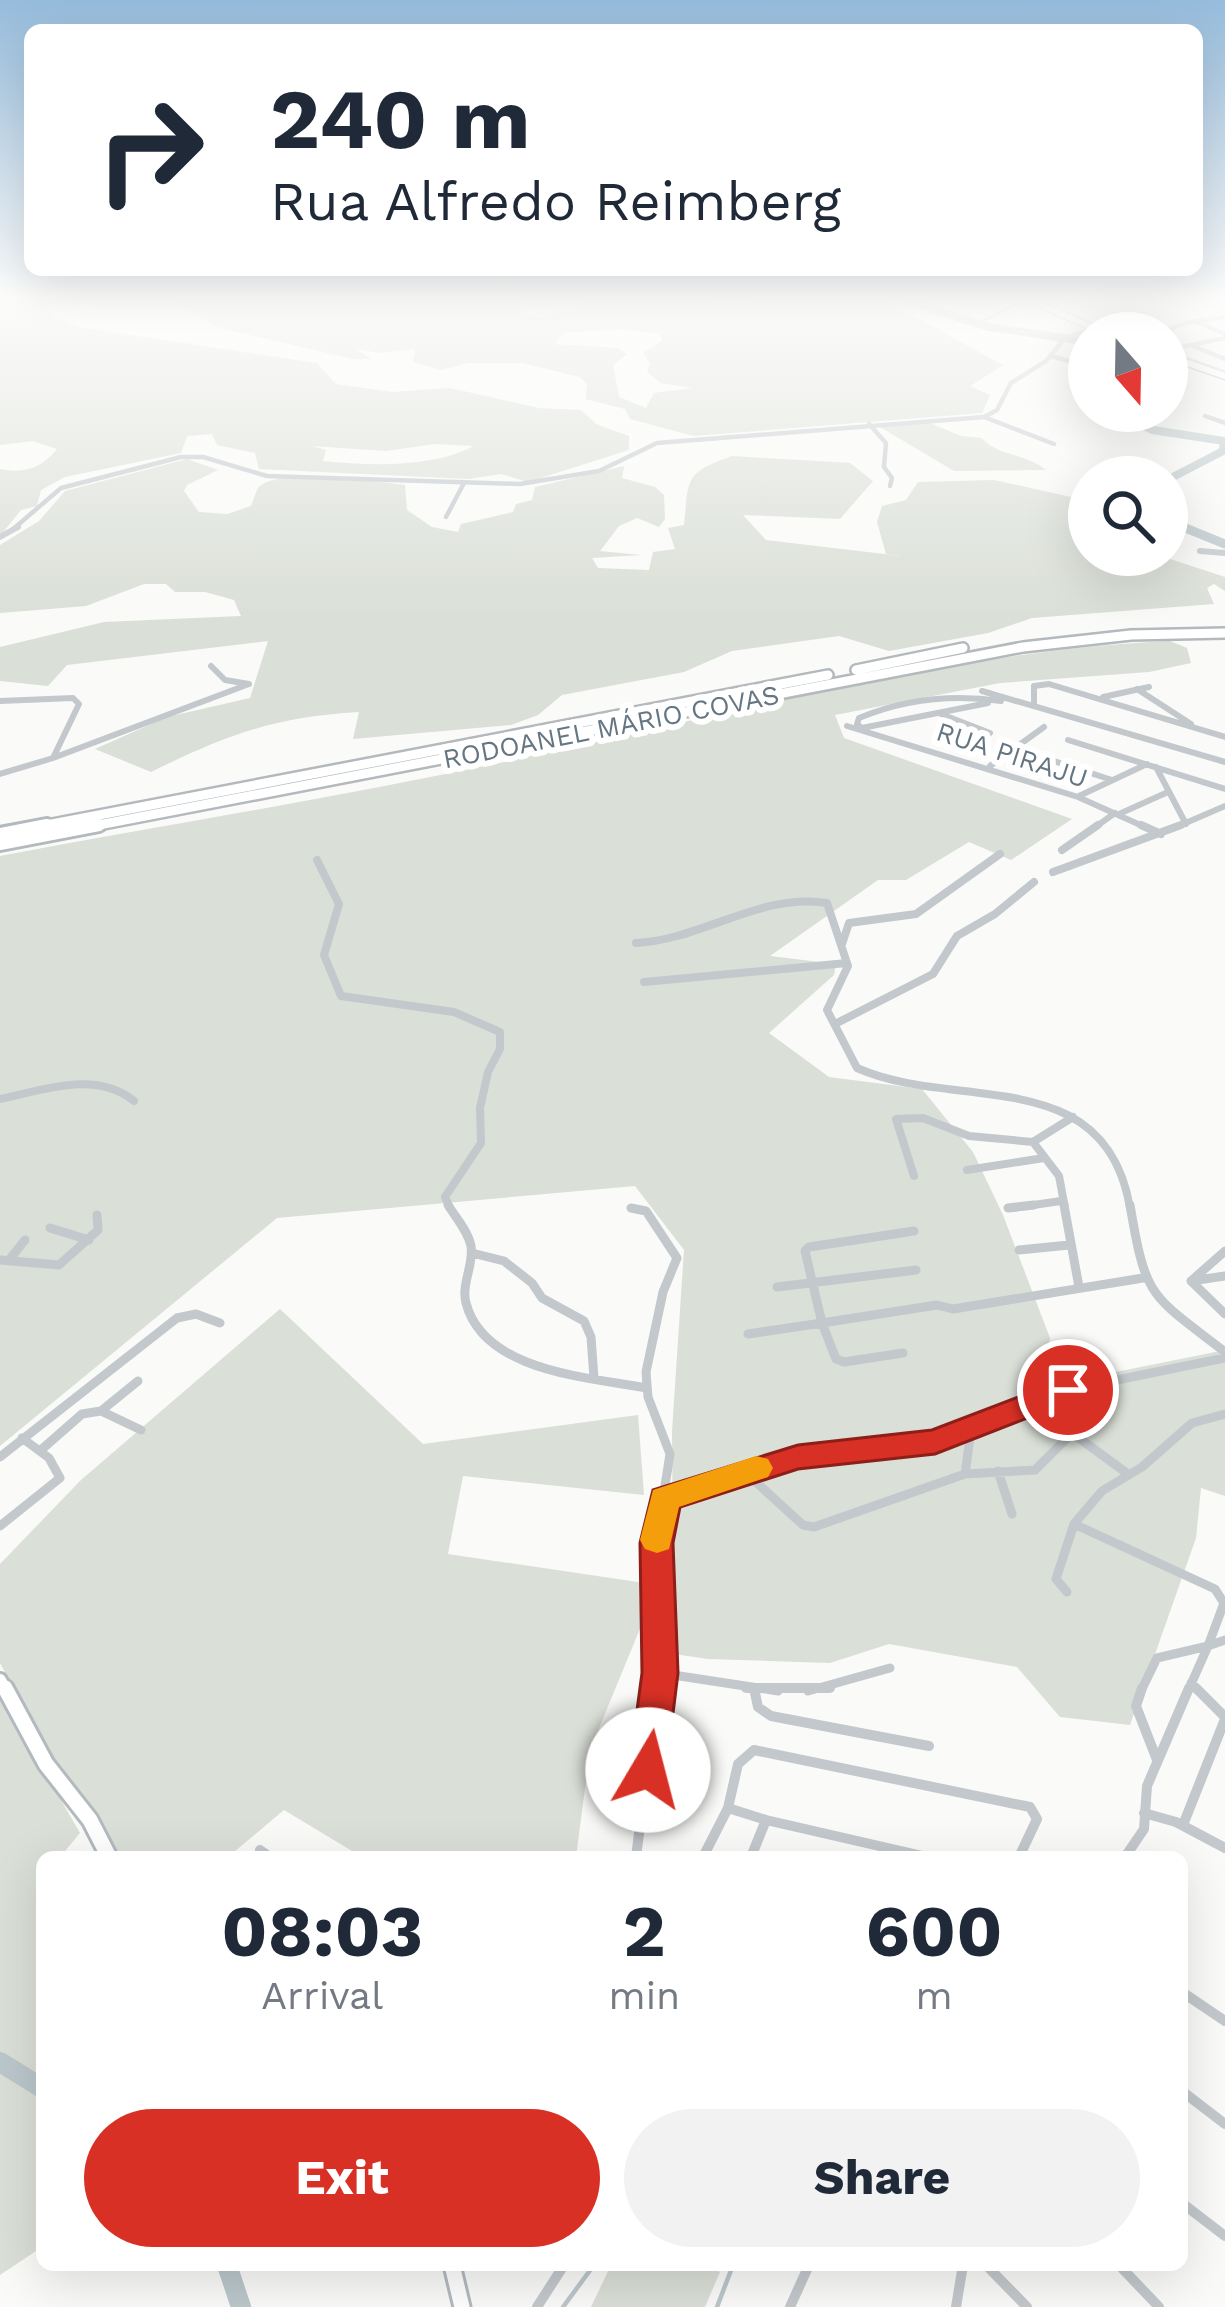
<!DOCTYPE html>
<meta charset="utf-8">
<style>
body{margin:0;font-family:"Work Sans",sans-serif;background:#f2f2f3;color:#1f2937;height:100vh;display:flex;flex-direction:column;font-size:45px;white-space:nowrap}
*{box-sizing:border-box;margin:0}
p{font-size:39px;color:#747a83}
.icon{flex:none;width:66px;height:66px;fill:none;stroke:currentColor;stroke-width:2;stroke-linecap:round;stroke-linejoin:round}
.map{position:relative;flex:1;overflow:hidden}
.side{position:absolute;left:36px;top:1851px;width:1152px;height:420px;display:flex;flex-direction:column;background:#fff;border-radius:18px;box-shadow:0 12px 48px #0002}
.side>*{flex:none}
.guide{position:absolute;left:24px;top:24px;width:1179px;height:252px;border-radius:18px;box-shadow:0 12px 48px #0002;background:#fff;color:#1f2937;overflow:hidden}
.needle{width:78px;rotate:160deg}
.buttons{position:absolute;left:1068px;top:312px;display:grid;gap:24px}
.buttons a{display:grid;place-items:center;width:120px;height:120px;border-radius:50%;background:#fff;box-shadow:0 12px 48px #0002;font-size:60px}
.pin{position:absolute;display:grid;place-items:center;width:102px;height:102px;color:#fff;margin:-51px;border:6px solid #fff;border-radius:50%;box-shadow:0 3px 12px #0007}
.me{position:absolute;width:132px;margin:-66px;rotate:8deg;stroke-linejoin:round;filter:drop-shadow(0 0 9px #0008)}
.turn{display:flex;align-items:center;gap:42px;height:252px;padding:0 48px;font-size:54px}
.turn .icon{width:156px;height:156px;stroke-width:2.5}
.turn b{display:block;font-size:84px;line-height:102px}
.eta{display:flex;justify-content:space-evenly;align-items:center;height:204px;text-align:center}
.eta b{font-size:72px;font-weight:700;line-height:84px}
.cta{display:flex;gap:24px;margin-top:auto;padding:24px 48px}
.cta a{flex:1;height:138px;border-radius:72px;background:#d93025;color:#fff;font-size:48px;font-weight:700;line-height:138px;text-align:center}
.cta a+a{background:#f2f2f3;color:#1f2937}
.map>svg:first-child{display:block}
.green{fill:#dadfd7;fill-rule:evenodd}
.lines{fill:none;stroke-linecap:round;stroke-linejoin:round}
.stream-far1{stroke:#bbc7cb;stroke-width:3}
.stream{stroke:#bbc7cb;stroke-width:4.5}
.river-far2{stroke:#bbc7cb;stroke-width:8}
.river-far1{stroke:#bbc7cb;stroke-width:9}
.river{stroke:#bbc7cb;stroke-width:20}
.secondary-far1-casing{stroke:#b3babf;stroke-width:18}
.secondary-casing{stroke:#b3babf;stroke-width:21}
.primary-casing{stroke:#b5babe;stroke-width:9}
.motorway-far1-casing{stroke:#b4b9bd;stroke-width:14}
.motorway-casing{stroke:#b4b9bd;stroke-width:18}
.minor-far4{stroke:#c3c8cc;stroke-width:4.5}
.minor-far3{stroke:#c3c8cc;stroke-width:6}
.minor-far2{stroke:#c3c8cc;stroke-width:8}
.minor-far1{stroke:#c3c8cc;stroke-width:9}
.minor{stroke:#c3c8cc;stroke-width:10}
.tertiary-far1{stroke:#c3c8cc;stroke-width:4.5}
.tertiary{stroke:#c3c8cc;stroke-width:6}
.secondary-far1{stroke:#fff;stroke-width:12}
.secondary{stroke:#fff;stroke-width:15}
.primary{stroke:#fff;stroke-width:6}
.motorway-far1{stroke:#fff;stroke-width:9}
.motorway{stroke:#fff;stroke-width:12}
.route{fill:#d93025;stroke:#8d1f18;stroke-width:3}
.slow{fill:#f59e0b}
.labels{text-anchor:middle;dominant-baseline:central;stroke-width:12;stroke-linejoin:round;paint-order:stroke}
.far-street-label{font-size:27px;fill:#657683;stroke:#fff}
</style>
<div class="map">
<svg width="1225" height="2307" viewBox="0 0 1225 2307">
<rect width="100%" height="100%" fill="#fafaf8"/>
<!-- green -->
<path class="green" d="M 0,295 L 70,295 L 46,305 L 51,315 L 78,327 L 317,363 L 336,384 L 392,392 L 450,388 L 539,408 L 581,410 L 596,424 L 629,436 L 629,450 L 528,482 L 501,474 L 468,479 L 259,469 L 255,453 L 217,445 L 212,434 L 187,436 L 181,453 L 65,477 L 41,490 L 37,506 L 21,510 L 0,536 L 0,469 C 24,474 42,468 57,449 L 33,441 L 0,445 ZM 435,444 L 474,446 C 432,468 370,466 323,461 L 326,450 L 312,446 L 386,451 Z
M 161,295 L 427,295 L 435,300 L 494,296 L 520,302 L 521,314 L 539,317 L 581,306 L 574,295 L 716,295 L 717,305 L 739,308 L 759,295 L 879,297 L 1003,365 L 970,386 L 990,395 L 982,413 L 694,436 L 630,419 L 625,409 L 586,399 L 587,384 L 580,377 L 522,363 L 468,363 L 441,370 L 413,362 L 415,349 L 380,353 L 355,349 L 372,359 L 353,359 L 216,327 ZM 622,329 L 660,334 L 662,341 L 643,353 L 650,364 L 647,372 L 661,383 L 692,388 L 654,393 L 646,408 L 619,397 L 613,365 L 627,354 L 618,348 L 556,344 L 562,333 Z
M 930,423 L 961,436 L 982,438 C 997,456 1025,453 1046,470 L 954,471 L 880,427 Z
M 732,456 L 850,463 L 873,481 L 840,519 L 743,515 L 766,540 L 901,556 L 886,554 L 877,522 L 882,506 L 906,500 L 918,482 L 994,480 L 1089,501 L 1089,540 L 1073,541 L 1089,548 L 1089,555 L 1158,555 L 1225,577 L 1225,591 L 1214,584 L 1207,588 L 1214,604 L 1032,618 L 988,633 L 889,651 L 839,636 L 732,651 L 684,672 L 562,695 L 538,715 L 511,725 L 353,739 L 359,712 C 273,717 227,735 151,772 L 95,749 L 167,717 L 250,698 L 268,641 L 67,665 L 48,686 L 0,681 L 0,647 L 104,622 L 241,616 L 234,600 L 205,592 L 175,592 L 166,584 L 144,584 L 86,606 L 0,613 L 0,545 L 39,521 L 65,491 L 187,459 L 218,470 L 187,485 L 184,491 L 199,512 L 227,514 L 251,506 C 252,504 257,489 258,488 C 276,466 377,482 405,485 L 407,510 L 432,527 L 458,532 L 461,524 L 513,512 L 516,504 L 532,500 L 535,487 L 624,466 L 622,478 L 655,487 L 664,495 L 665,519 L 659,527 L 637,518 L 619,526 L 600,551 L 641,555 L 592,558 L 598,568 L 649,570 L 653,552 L 675,549 L 668,528 L 684,525 C 689,478 684,473 732,456 Z
M 1170,641 L 1187,648 L 1191,663 L 1149,672 L 1000,683 L 835,715 L 844,738 L 1072,819 L 1011,860 L 969,842 L 906,880 L 878,880 L 770,956 L 836,964 L 834,975 L 769,1033 L 829,1077 L 922,1089 L 973,1152 L 1003,1215 L 1050,1338 L 1042,1387 L 1225,1350 L 1225,1496 L 1201,1488 L 1196,1538 L 1130,1725 L 1060,1717 L 1017,1667 L 889,1644 L 830,1663 L 708,1659 L 647,1650 L 673,1546 L 672,1431 L 684,1250 L 635,1186 L 277,1218 L 0,1446 L 0,856 C 176,823 353,795 527,757 C 740,712 952,651 1170,641 Z
M 280,1309 L 423,1444 L 638,1415 L 644,1495 L 463,1476 L 448,1554 L 658,1585 L 590,1750 L 576,1857 L 362,1857 L 284,1810 L 228,1857 L 103,1857 L 0,1663 L 0,1564 L 81,1480 Z
M 0,1694 L 80,1833 L 60,1857 L 42,1857 L 42,2247 L 0,2275 Z
M 611,2265 L 707,2265 L 720,2272 L 705,2307 L 591,2307 Z"/>
<g class="lines">
<!-- stream-far1 -->
<path class="stream-far1" d="M 977,324 L 1019,303
M 1110,332 L 1117,330"/>
<!-- stream -->
<path class="stream" d="M 563,2307 L 594,2265
M 717,2307 L 733,2265"/>
<!-- river-far2 -->
<path class="river-far2" d="M 888,295 L 989,327 L 1077,340 L 1089,348
M 1151,411 L 1144,426 L 1153,430 L 1224,441 L 1223,451 L 1167,480
M 1167,521 L 1190,530"/>
<!-- river-far1 -->
<path class="river-far1" d="M 1183,527 L 1225,544"/>
<!-- river -->
<path class="river" d="M 0,2062 L 42,2088
M 227,2265 L 241,2307"/>
<!-- secondary-far1 casing -->
<g class="secondary-far1-casing">
<path id="secondary-far1" d="M 0,1680 L 6,1691"/>
</g>
<!-- secondary casing -->
<g class="secondary-casing">
<path id="secondary" d="M 5,1688 L 46,1764 L 90,1820 L 109,1857
M 452,2265 L 462,2307"/>
</g>
<!-- primary casing -->
<g class="primary-casing">
<path id="primary" d="M 1019,295 L 1105,333
M 1167,356 L 1225,376"/>
</g>
<!-- motorway-far1 casing -->
<g class="motorway-far1-casing">
<path id="motorway-far1" d="M 856,670 L 963,648
M 31,828 L 828,675
M 83,828 L 1023,647 L 1131,635 L 1225,633"/>
</g>
<!-- motorway casing -->
<g class="motorway-casing">
<path id="motorway" d="M 0,834 L 47,825
M 0,844 L 99,825"/>
</g>
<!-- minor-far4 -->
<path class="minor-far4" d="M 869,295 L 884,295
M 1197,322 L 1225,334
M 1160,333 L 1185,323 L 1225,317
M 1193,346 L 1225,359
M 1168,350 L 1225,338
M 1167,352 L 1225,373
M 1051,356 L 1073,362 L 1071,382 L 1089,388
M 1205,416 L 1225,423
M 984,417 L 1054,444
M 1104,420 L 1109,411
M 869,424 L 886,443 L 884,467 L 892,478 L 890,486
M 446,517 L 464,483"/>
<!-- minor-far3 -->
<path class="minor-far3" d="M 1200,551 L 1225,553
M 211,666 L 225,680 L 249,684
M 1137,689 L 1191,724
M 982,691 L 1225,762
M 1103,697 L 1149,687
M 0,701 L 73,698 L 79,704 L 53,758 L 0,774
M 1034,703 L 1034,686 L 1049,684 L 1225,737
M 941,714 L 990,733
M 847,726 L 1078,797 L 1147,828
M 862,728 L 988,703
M 864,730 L 857,724 L 859,718 C 905,699 952,694 1001,701
M 1068,740 L 1225,789
M 1017,749 L 1112,780
M 53,758 L 249,684
M 990,766 L 1044,727
M 1156,767 L 1186,824
M 1079,796 L 1147,764
M 1119,814 L 1168,792
M 1094,828 L 1115,813
M 1174,828 L 1225,806"/>
<!-- minor-far2 -->
<path class="minor-far2" d="M 1141,825 L 1161,834
M 1062,850 L 1098,825
M 317,860 L 339,904 L 324,955 L 341,996 L 454,1012 L 500,1032 L 500,1049 L 488,1072 L 480,1108 L 481,1143 L 445,1197 L 450,1208
M 1053,872 L 1181,825
M 636,943 C 701,940 762,892 827,903 L 848,966 L 827,1010 L 857,1068 C 955,1112 1105,1061 1130,1208
M 842,944 L 849,923 L 916,914 L 1000,854
M 644,982 L 847,963
M 835,1024 L 933,974 L 957,936 L 995,914 L 1034,882
M 0,1099 C 44,1090 96,1070 134,1101
M 967,1170 L 1044,1158
M 914,1176 L 896,1119 L 923,1118 L 969,1136 L 1033,1142
M 1012,1208 L 1061,1201
M 1065,1208 L 1059,1176 L 1033,1142 L 1073,1117"/>
<!-- minor-far1 -->
<path class="minor-far1" d="M 448,1205 C 456,1218 468,1231 471,1246 C 474,1265 461,1284 466,1303 C 484,1372 589,1377 646,1388
M 1064,1205 L 1079,1287
M 1130,1205 C 1146,1300 1150,1294 1225,1352
M 631,1208 L 646,1211 L 677,1258 L 663,1292 L 646,1372 L 648,1397 L 670,1454 L 656,1543 L 658,1691
M 1008,1208 L 1034,1205
M 50,1228 L 89,1240
M 1019,1250 L 1069,1245
M 1225,1251 L 1191,1281 L 1225,1276
M 472,1253 L 504,1261 L 532,1283 L 542,1298 L 584,1321 L 591,1337 L 594,1378
M 0,1260 L 59,1265 L 98,1230 L 97,1215
M 9,1260 L 25,1240
M 1191,1281 L 1225,1314
M 777,1287 L 916,1270
M 748,1334 L 822,1323 L 805,1251 L 809,1247 L 914,1231
M 903,1353 L 844,1362 L 836,1359 L 822,1323 L 937,1305 L 953,1309 L 1143,1278
M 138,1381 L 101,1411 L 141,1430
M 41,1450 L 82,1414 L 101,1411
M 0,1457 L 177,1318 L 196,1314 L 220,1323
M 998,1471 L 1012,1514
M 745,1472 L 803,1525 L 814,1527 L 965,1474 L 971,1430
M 965,1474 L 1035,1470 L 1072,1433 L 1128,1474
M 664,1499 L 798,1457 L 935,1442 L 1068,1390 L 1225,1358
M 1074,1524 L 1215,1589 L 1224,1603 L 1208,1646 L 1157,1658 L 1141,1691
M 0,1526 L 60,1478 L 49,1458 L 22,1438
M 1067,1592 L 1056,1579 L 1074,1524 L 1102,1491 L 1142,1467 L 1192,1423 L 1225,1414
M 660,1673 L 778,1691
M 1191,1683 L 1199,1691
M 808,1691 L 890,1668
M 1188,1691 L 1208,1646 L 1225,1640"/>
<!-- minor -->
<path class="minor" d="M 746,1688 L 830,1688
M 754,1688 L 758,1707 L 771,1716 L 929,1746
M 1142,1688 L 1136,1706 L 1157,1760
M 1196,1688 L 1225,1717
M 728,1808 L 766,1820
M 1144,1813 L 1176,1822 L 1225,1848
M 1183,1825 L 1225,1719
M 260,1850 L 270,1857
M 636,1857 L 658,1688
M 703,1857 L 728,1808 L 738,1764 L 754,1750 L 1030,1807 L 1037,1819 L 1019,1857
M 751,1857 L 766,1820 L 927,1857
M 1125,1857 L 1144,1829 L 1147,1786 L 1189,1688
M 1182,1992 L 1225,2021
M 1182,2091 L 1225,2124
M 1182,2203 L 1225,2236
M 986,2265 L 1027,2307
M 1119,2265 L 1159,2307
M 537,2307 L 564,2265
M 790,2307 L 809,2265
M 956,2307 L 963,2265"/>
<!-- tertiary-far1 -->
<path class="tertiary-far1" d="M 12,530 L 61,488 L 181,457 L 203,457 L 267,476 L 520,484 L 599,471 L 657,443 L 984,417 L 997,410 L 1011,383 L 1046,361 L 1065,338 L 1094,328"/>
<!-- tertiary -->
<path class="tertiary" d="M 0,537 L 18,527"/>
<!-- secondary-far1 -->
<use href="#secondary-far1" class="secondary-far1"/>
<!-- secondary -->
<use href="#secondary" class="secondary"/>
<!-- primary -->
<use href="#primary" class="primary"/>
<!-- motorway-far1 -->
<use href="#motorway-far1" class="motorway-far1"/>
<!-- motorway -->
<use href="#motorway" class="motorway"/>
</g>
<!-- sky -->
<linearGradient id="sky" x2="0" y2="1"><stop stop-color="#96bcdc"/><stop offset="0.48" stop-color="#fdfdfc"/><stop offset="1" stop-color="#fdfdfc" stop-opacity="0"/></linearGradient>
<rect width="1225" height="618" fill="url(#sky)"/>
<!-- route -->
<path class="route" d="M 1068,1378 L 1079,1382 L 1084,1390 L 1079,1398 L 935,1454 L 798,1469 L 680,1507 L 673,1543 L 678,1673 L 666,1770 L 661,1781 L 648,1786 L 635,1781 L 629,1770 L 642,1673 L 640,1543 L 653,1490 L 798,1445 L 932,1430 Z"/>
<!-- slow -->
<path class="slow" d="M 756,1456 L 768,1459 L 773,1468 L 768,1477 L 679,1507 L 669,1549 L 657,1553 L 645,1549 L 640,1540 L 653,1490 Z"/>
<g class="labels">
<!-- far-street labels -->
<g class="far-street-label">
<text transform="translate(611 727) rotate(-11)">RODOANEL MÁRIO COVAS</text>
<text transform="translate(1012 755) rotate(18)">RUA PIRAJU</text>
</g>
</g>
</svg>
<div class="buttons">
<a><svg class="needle" viewBox="-14 -14 28 28"><path d="M0-13l5 13h-10z" fill="#e53935"/><path d="M0 13l5-13h-10z" fill="#747a83"/></svg></a>
<a><svg class="icon" aria-label="search" viewBox="0 0 24 24"><circle cx="10" cy="10" r="6"/><path d="M15 15l6 6"/></svg></a>
</div>
<div class="pin" style="left:1068px;top:1390px;background:#d93025"><svg class="icon" aria-label="arrive" viewBox="0 0 24 24"><path d="M6 21V4h12l-3 4 3 4H6"/></svg></div>
<svg class="me" style="left:648px;top:1770px" viewBox="-20 -20 40 40"><circle r="19" fill="#fff"/><path d="M0-13L10 11 0 6-10 11z" fill="#d93025"/></svg>
<div class="guide">
<div class="turn"><svg class="icon" aria-label="right" viewBox="0 0 24 24"><path d="M7 20v-9h11M14 6l5 5-5 5"/></svg><div><b>240 m</b>Rua Alfredo Reimberg</div></div>
</div>
<section class="side">
<div class="eta">
<div><b>08:03</b><p>Arrival</p></div>
<div><b>2</b><p>min</p></div>
<div><b>600</b><p>m</p></div>
</div>
<div class="cta"><a>Exit</a><a>Share</a></div>
</section>
</div>
